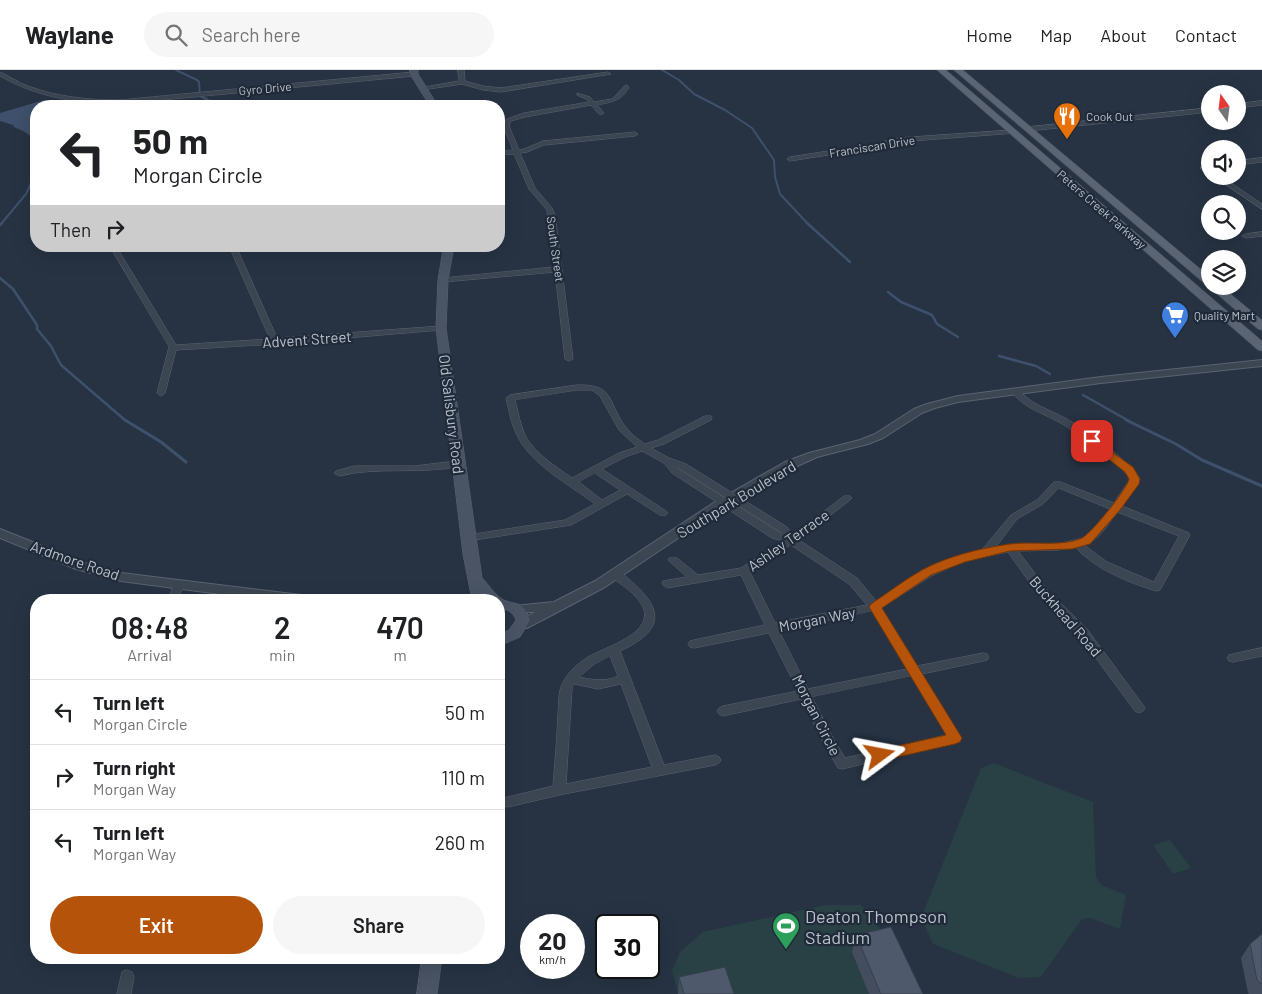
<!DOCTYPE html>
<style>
body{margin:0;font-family:Barlow,sans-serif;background:#f6f6f6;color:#202124;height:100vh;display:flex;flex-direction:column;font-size:19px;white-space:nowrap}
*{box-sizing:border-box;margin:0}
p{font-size:16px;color:#757577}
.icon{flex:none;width:28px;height:28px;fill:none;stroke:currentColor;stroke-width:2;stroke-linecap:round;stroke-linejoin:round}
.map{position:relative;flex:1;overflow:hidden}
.panel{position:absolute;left:30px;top:524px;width:475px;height:370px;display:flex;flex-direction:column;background:#fff;border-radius:20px;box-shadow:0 5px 20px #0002}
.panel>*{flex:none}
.banner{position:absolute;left:30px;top:30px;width:475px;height:152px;border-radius:20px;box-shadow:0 5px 20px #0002;background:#fff;color:#202124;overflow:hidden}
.needle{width:32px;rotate:346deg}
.tools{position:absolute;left:1201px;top:15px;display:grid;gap:10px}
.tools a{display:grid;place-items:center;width:45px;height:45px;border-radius:50%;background:#fff;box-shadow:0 5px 20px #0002;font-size:25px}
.speed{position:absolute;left:520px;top:844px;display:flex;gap:10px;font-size:25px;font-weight:700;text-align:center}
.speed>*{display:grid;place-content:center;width:65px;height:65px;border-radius:50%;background:#fff;box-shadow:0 5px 20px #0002;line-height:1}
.speed small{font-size:12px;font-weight:400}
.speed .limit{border:2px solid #111;border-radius:8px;background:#fff;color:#111}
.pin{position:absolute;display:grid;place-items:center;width:42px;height:42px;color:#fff;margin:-21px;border-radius:10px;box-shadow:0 2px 8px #0006}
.me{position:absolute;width:55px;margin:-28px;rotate:77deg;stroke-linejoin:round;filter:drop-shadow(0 0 4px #0008)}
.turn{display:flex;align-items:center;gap:18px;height:105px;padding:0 20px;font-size:22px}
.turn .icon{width:65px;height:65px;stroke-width:2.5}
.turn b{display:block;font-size:35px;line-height:42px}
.then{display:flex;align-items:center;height:48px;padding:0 20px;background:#0003;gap:10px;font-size:19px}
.eta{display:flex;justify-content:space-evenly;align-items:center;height:85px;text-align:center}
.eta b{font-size:30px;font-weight:600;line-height:35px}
.button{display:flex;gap:10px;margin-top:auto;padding:10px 20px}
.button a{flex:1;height:58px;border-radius:30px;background:#b45309;color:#fff;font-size:20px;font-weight:600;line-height:58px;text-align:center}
.button a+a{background:#f6f6f6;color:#202124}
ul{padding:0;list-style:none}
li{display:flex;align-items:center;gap:15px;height:65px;padding:0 20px;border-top:1px solid #e0e0e0}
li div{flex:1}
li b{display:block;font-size:19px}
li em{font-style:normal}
header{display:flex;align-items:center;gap:30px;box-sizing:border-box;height:70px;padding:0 25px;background:#fff;border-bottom:1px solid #e0e0e0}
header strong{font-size:24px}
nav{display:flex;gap:28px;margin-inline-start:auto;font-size:18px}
.search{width:350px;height:45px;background:#f6f6f6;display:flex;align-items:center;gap:12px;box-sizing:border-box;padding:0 18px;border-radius:28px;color:#757577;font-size:19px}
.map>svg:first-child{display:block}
.green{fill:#294044}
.water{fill:#3e506b}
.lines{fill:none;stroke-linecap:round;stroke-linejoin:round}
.stream-far2{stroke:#3e506b;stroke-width:2}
.stream-far1{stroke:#3e506b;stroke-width:2.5}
.stream{stroke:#3e506b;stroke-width:3}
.minor-casing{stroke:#5a6370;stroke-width:1}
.tertiary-casing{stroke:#5a6370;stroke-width:2}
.secondary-casing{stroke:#5a6370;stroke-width:1}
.primary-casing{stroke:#454e5c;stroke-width:1}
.minor{fill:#3c4552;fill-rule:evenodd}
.tertiary{fill:#3c4552;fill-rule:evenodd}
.secondary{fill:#4a5465;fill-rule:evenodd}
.primary{fill:#5a6472;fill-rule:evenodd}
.wall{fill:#434d5d}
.building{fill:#4e5a6c;stroke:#373f4c}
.route{fill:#b45309;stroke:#753606}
.labels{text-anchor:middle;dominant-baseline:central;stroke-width:4.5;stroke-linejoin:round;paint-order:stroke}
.far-street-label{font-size:12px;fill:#b9c0cc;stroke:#202a38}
.far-poi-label{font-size:12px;fill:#b9c0cc;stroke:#202a38;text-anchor:start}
.street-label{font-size:15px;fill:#b9c0cc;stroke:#202a38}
.near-poi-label{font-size:18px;fill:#b9c0cc;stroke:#202a38;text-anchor:start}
</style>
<header>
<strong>Waylane</strong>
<div class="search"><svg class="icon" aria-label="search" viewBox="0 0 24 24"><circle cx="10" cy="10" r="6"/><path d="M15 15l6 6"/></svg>Search here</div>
<nav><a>Home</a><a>Map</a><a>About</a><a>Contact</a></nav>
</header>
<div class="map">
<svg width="1262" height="924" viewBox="0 0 1262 924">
<rect width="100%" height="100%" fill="#273343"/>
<!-- green -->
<path class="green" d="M 994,693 L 1093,732 L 1096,807 L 1101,815 L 1126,825 L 1120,859 L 1090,848 L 1082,849 L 1041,907 L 1019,908 L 933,874 L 921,848 L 981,698 Z
M 1170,770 L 1191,798 L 1173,804 L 1153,775 Z
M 825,835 L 861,835 C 883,855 897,897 909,924 L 678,924 L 672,900 L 680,882 L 703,862 Z"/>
<!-- water -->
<path class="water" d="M 44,30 L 53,32 L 49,36 L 36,36 L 36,81 C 33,64 29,64 14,57 L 13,55 L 0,51 L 0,43 Z"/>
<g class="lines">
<!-- stream-far2 -->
<path class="stream-far2" d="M 176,0 L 197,10 L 199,12 L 200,26 L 214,33 L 249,36
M 662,0 L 679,10 L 694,24 L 725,40 L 752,58 L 774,90 L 775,107 L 780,124 L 808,154
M 1,154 L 26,124 L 36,102"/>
<!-- stream-far1 -->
<path class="stream-far1" d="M 807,153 L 850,192
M 0,155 L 2,153
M 0,208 L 13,219 L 37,255 L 37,259 L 51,276 L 61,295 L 126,351
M 888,222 L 901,232 L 932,245 L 937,254 L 958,267
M 999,286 L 1036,296 L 1050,304
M 1083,325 L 1129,351"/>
<!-- stream -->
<path class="stream" d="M 125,350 L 161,372 L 186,392
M 1126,350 L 1176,374 L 1202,390 L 1262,416"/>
<!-- minor casing -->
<g class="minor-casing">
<path id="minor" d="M 458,0 L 464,0 L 465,11 L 483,16 L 501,18 L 608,2 L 611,4 L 501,22 L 483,20 L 462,14 L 422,20 L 419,18 L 459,11 Z
M 0,2 C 10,6 18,13 28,16 C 57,27 89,30 120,30 L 414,2 L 417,4 L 414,6 L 120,34 C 76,33 39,28 0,6 Z
M 626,15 L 629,17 C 622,31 611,32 597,35 L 604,43 L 603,44 L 599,44 L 591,35 L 525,47 L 511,51 L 509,56 L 519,80 L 524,79 L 543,71 L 635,62 L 638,64 L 635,66 L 544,75 L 527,82 L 520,83 L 535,118 L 552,138 L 555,145 L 573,289 L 569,291 L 565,289 L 555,202 L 443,212 L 439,210 L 443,208 L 554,197 L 547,140 L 529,119 L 514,84 L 499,85 L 499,81 L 513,80 L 503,56 L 507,49 L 524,43 L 589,32 L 586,29 L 577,25 L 577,23 L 590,27 L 594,32 L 612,29 Z
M 1262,31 L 1262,35 L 1238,38 L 1238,34 Z
M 1210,38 L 1210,42 L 1028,61 L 1025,59 L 1028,57 Z
M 1014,60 L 1017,62 L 1016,63 L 898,72 L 873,78 L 790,91 L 787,89 L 790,87 L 873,74 L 898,68 Z
M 1262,88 L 1262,92 L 1238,95 L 1238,91 Z
M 1201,97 L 1205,97 L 1210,100 L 1210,105 L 1201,99 Z
M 1213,106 L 1221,106 L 1262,134 L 1262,139 Z
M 1262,162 L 1262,166 L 1246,168 L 1242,166 L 1246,164 Z
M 110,176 L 145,176 L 142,178 L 119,181 L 176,275 L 270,269 L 229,176 L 236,176 L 277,268 L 441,256 L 445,258 L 441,260 L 275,274 L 176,280 L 165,323 L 161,326 L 157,323 L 169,277 Z
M 577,315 C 614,314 607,330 624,355 C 630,363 637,369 645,374 L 658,370 L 705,346 L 711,346 L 712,348 L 711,350 L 664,374 L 651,378 L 669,388 L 686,394 L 787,457 L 793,465 L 844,426 L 850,426 L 852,428 L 850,430 L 799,470 L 857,508 L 876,531 L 923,500 L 958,486 L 981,481 L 1011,445 L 1037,430 L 1054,412 L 1060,412 L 1114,433 L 1130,409 C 1119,392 1076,361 1057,351 C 1040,342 1024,338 1012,322 L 1013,320 L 1019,320 C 1032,335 1048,339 1065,348 C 1088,361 1126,388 1140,409 L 1122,436 L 1189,463 L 1190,465 L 1160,520 L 1156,521 C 1127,512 1095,499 1075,477 L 1058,480 L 1018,481 L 1048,521 L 1087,559 L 1143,635 L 1145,638 L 1143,641 L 1139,643 L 1135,641 L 1079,565 L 1040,527 L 1008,482 L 964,491 L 931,506 L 881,538 L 917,596 L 983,583 L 987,584 L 989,587 L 987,590 L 983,591 L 922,604 L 959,665 L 961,668 L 959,671 L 842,699 L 838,698 L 825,676 L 801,629 L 723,646 L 719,644 L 717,641 L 719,638 L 723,636 L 798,621 L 769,563 L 694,578 L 690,577 L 688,574 L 690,571 L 694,570 L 765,555 L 741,505 L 667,518 L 662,514 L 663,511 L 687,507 L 668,490 L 669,488 L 677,488 L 698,505 L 741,498 L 783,471 L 772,468 L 672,403 L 664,393 L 642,381 L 625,387 L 602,399 L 666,441 L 668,443 L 666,445 L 660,445 L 627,424 L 571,455 L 468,471 L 463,468 L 468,465 L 565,450 L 595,434 C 570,415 530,394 517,365 C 511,354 509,340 506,328 L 510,325 ZM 577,320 L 592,320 L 600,326 L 619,360 L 637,377 L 619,383 L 572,408 C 555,396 535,384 525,365 C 520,354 518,341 515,330 ZM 677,397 L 779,461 L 782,464 L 678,399 ZM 595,403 L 620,420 L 602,430 L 579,412 ZM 1059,418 L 1110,439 L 1092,460 L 1083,468 L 1058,474 L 1010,475 L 995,478 L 1017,449 L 1043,434 ZM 1117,442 L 1179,466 L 1154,512 L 1107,492 L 1084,475 C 1099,471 1109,453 1117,442 ZM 791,475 L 849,514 L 867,535 L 775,553 L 750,502 ZM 872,541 L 907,599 L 808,619 L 779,561 ZM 911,606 L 947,665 L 845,688 L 834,670 L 812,627 Z
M 458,391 L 461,392 L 463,394 L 461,396 C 421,405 378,396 339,406 L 334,403 L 336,401 L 354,396 L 414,396 Z
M 615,500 L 619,501 C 657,531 675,556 620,581 L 664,695 L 715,685 L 719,687 L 721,690 L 719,693 L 715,695 L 559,725 L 508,737 L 504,736 L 502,732 L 504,728 L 553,716 C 555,692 557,668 558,644 C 559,636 558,625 561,617 C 565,605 577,594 588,587 C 605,577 657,563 642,535 C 635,523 622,515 611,507 L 610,504 L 611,501 ZM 610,586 L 618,606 C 606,612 593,610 579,607 L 593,595 ZM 574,614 L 598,619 L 621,614 L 652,697 L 566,714 L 572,618 Z
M 179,512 L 184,516 L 177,530 L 167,530 L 175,513 Z
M 1262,578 L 1262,586 L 1233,592 L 1229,591 L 1227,588 L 1229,585 L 1233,584 Z
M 127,900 L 132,902 L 134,907 L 131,924 L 117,924 L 122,902 Z"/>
</g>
<!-- tertiary casing -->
<g class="tertiary-casing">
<path id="tertiary" d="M 1262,290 L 1262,296 L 1101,313 L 958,332 L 935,338 L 922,343 L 883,368 L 868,374 L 817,387 L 793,398 L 723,438 L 605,517 L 527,558 L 517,558 L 515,555 L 517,552 L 535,542 L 513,542 L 511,539 L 513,536 L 554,532 L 595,511 L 715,432 L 785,392 L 809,383 L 860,370 L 875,364 L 914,339 L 927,334 L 958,326 L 1101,307 Z
M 0,459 L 85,493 L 121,503 L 301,525 L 306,527 L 308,530 L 265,530 L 121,511 L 76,499 L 0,468 Z"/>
</g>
<!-- secondary casing -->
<g class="secondary-casing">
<path id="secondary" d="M 410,0 L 418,0 L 418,4 L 438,36 L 430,36 L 410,4 Z
M 444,176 L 454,176 L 448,210 L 446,258 L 482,508 C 488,514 493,522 499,527 C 512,537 522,527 530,550 L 520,567 L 499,576 L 499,565 L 509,560 L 516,550 C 513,542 507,539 499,538 L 499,530 L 472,530 L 463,484 L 436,258 L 438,210 Z
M 422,888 L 442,888 L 437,924 L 417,924 Z"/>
</g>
<!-- primary casing -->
<g class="primary-casing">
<path id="primary" d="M 937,0 L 946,0 L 1262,271 L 1262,281 L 1258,280 Z
M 954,0 L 963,0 L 1210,207 L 1210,216 L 1221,216 L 1262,250 L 1262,260 L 1258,259 Z"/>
</g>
<!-- minor -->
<use href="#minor" class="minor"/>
<!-- tertiary -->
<use href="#tertiary" class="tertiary"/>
<!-- secondary -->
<use href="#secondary" class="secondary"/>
<!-- primary -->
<use href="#primary" class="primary"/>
</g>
<!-- wall -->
<path class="wall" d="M 1262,864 L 1262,924 L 1250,924 L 1248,923 L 1241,888 L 1250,874 Z
M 856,865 L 923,924 L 869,924 L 852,882 Z
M 679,907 L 734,924 L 678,924 Z"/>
<!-- building -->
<path class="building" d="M 891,857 L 923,924 L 881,924 L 856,865 Z
M 1262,864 L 1262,914 L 1257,910 L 1250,874 Z
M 725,897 L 734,924 L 684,924 L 679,907 Z"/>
<!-- route -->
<path class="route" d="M 1092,368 L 1133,397 L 1140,409 L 1139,414 L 1120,440 L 1090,474 L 1072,479 L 1010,481 L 965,492 L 931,505 L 882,538 L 962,668 L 960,672 L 955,674 L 880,691 L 875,689 L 873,685 L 875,681 L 946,665 L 869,537 L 871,534 C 888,523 904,510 922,500 C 948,486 981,478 1010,474 C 1030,471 1064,477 1082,468 C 1092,463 1127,419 1129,409 L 1125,402 L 1088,373 L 1087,371 Z"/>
<!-- icons -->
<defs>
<g id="restaurant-pin" transform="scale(1.4375)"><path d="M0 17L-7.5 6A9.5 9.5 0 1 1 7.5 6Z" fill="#e8710a" stroke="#202a38"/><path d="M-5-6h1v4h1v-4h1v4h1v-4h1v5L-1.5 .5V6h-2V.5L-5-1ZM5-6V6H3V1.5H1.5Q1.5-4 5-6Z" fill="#fff"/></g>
<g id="supermarket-pin" transform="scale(1.4375)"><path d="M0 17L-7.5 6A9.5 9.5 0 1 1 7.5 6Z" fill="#3f7fe0" stroke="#202a38"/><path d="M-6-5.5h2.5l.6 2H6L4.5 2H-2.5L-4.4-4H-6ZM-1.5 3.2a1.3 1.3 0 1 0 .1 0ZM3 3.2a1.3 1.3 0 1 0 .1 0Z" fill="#fff"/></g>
<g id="stadium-pin" transform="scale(1.4375)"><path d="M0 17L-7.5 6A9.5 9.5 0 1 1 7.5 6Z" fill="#2e9e5b" stroke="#202a38"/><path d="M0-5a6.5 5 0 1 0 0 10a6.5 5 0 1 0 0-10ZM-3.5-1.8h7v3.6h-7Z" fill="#fff"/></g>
</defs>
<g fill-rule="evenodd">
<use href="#restaurant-pin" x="1067" y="46"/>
<use href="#supermarket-pin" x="1175" y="245"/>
<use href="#stadium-pin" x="786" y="856"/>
</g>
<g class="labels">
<!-- far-street labels -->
<g class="far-street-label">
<text transform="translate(265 18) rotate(-5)">Gyro Drive</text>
<text transform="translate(872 76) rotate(-9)">Franciscan Drive</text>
<text transform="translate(1102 139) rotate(41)">Peters Creek Parkway</text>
<text transform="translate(556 179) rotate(82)">South Street</text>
</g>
<!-- far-poi labels -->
<g class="far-poi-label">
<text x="1086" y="46">Cook Out</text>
<text x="1194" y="245">Quality Mart</text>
</g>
<!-- street labels -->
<g class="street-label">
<text transform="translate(307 269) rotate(-4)">Advent Street</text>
<text transform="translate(452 344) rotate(83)">Old Salisbury Road</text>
<text transform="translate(736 429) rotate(-31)">Southpark Boulevard</text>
<text transform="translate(788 470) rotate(-35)">Ashley Terrace</text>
<text transform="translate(75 490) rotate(19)">Ardmore Road</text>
<text transform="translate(1066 546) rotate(49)">Buckhead Road</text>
<text transform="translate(817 549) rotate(-11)">Morgan Way</text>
<text transform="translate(817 645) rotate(63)">Morgan Circle</text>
</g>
<!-- near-poi labels -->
<g class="near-poi-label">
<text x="805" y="846">Deaton Thompson<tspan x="805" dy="21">Stadium</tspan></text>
</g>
</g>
</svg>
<div class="tools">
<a><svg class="needle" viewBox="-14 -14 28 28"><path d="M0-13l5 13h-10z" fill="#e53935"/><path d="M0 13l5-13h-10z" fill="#757577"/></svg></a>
<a><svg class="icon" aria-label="sound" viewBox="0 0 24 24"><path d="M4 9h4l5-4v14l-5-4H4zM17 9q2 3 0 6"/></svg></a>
<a><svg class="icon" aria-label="search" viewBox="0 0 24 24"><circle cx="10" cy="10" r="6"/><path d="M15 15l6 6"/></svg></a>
<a><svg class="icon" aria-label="layers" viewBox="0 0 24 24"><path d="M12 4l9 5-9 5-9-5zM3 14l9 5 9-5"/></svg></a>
</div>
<div class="speed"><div>20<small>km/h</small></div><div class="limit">30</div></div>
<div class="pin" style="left:1092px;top:371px;background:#d93025"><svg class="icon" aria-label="arrive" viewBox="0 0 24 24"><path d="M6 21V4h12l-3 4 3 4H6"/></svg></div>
<svg class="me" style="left:880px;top:685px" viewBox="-20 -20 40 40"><path d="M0-17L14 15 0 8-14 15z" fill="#b45309" stroke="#fff" stroke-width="4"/></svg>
<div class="banner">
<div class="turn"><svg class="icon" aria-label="left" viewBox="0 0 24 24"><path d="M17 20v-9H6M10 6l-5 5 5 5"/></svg><div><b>50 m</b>Morgan Circle</div></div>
<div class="then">Then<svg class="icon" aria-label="right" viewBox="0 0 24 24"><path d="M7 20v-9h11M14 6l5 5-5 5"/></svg></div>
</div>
<section class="panel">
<div class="eta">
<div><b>08:48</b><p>Arrival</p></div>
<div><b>2</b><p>min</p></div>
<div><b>470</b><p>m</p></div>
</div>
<ul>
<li><svg class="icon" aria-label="left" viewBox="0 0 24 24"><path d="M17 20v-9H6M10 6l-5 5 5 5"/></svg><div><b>Turn left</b><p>Morgan Circle</p></div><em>50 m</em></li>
<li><svg class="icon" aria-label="right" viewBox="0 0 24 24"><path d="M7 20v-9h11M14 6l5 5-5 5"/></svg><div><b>Turn right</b><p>Morgan Way</p></div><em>110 m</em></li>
<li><svg class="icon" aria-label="left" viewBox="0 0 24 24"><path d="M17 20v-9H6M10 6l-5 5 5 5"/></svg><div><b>Turn left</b><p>Morgan Way</p></div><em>260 m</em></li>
</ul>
<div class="button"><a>Exit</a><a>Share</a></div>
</section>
</div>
